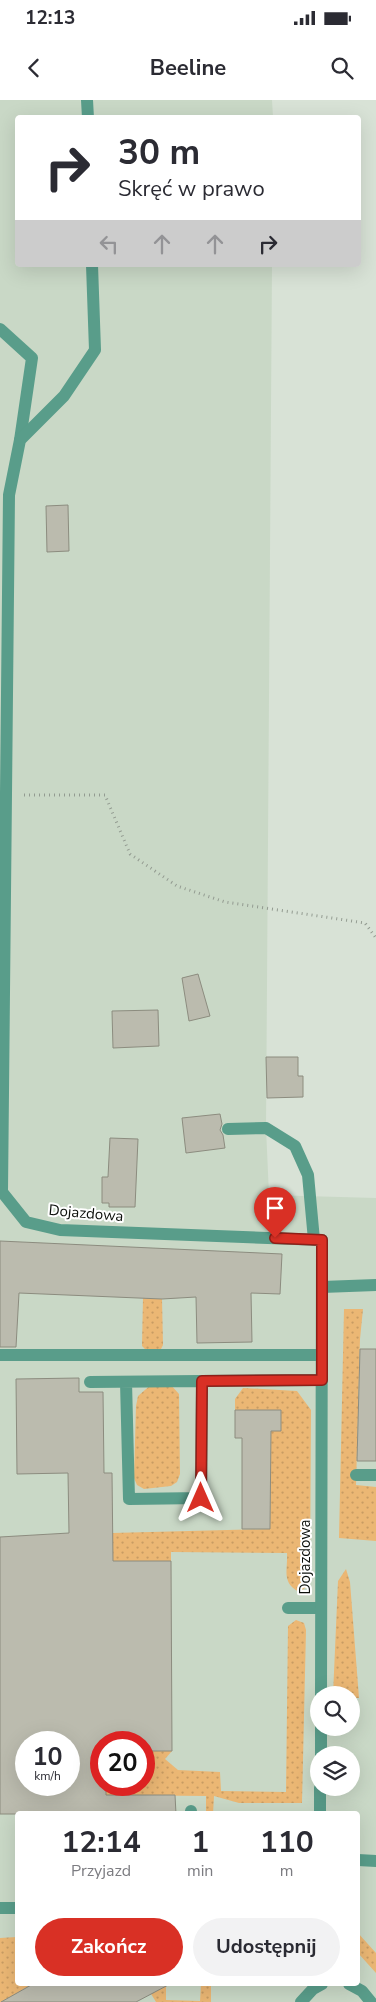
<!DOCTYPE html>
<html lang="pl">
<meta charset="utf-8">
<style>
body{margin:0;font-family:"Nunito Sans",sans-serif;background:#f2f2f3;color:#2b2b33;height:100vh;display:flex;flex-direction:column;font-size:19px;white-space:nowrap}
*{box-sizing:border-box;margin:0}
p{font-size:16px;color:#7c7c81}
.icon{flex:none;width:28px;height:28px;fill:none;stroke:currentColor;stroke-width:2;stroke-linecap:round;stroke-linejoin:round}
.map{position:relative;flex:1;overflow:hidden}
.panel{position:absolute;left:15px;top:1711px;width:345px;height:175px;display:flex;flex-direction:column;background:#fff;border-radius:5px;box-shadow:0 5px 20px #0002}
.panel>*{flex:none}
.banner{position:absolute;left:15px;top:15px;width:346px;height:152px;border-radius:5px;box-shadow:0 5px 20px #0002;background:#fff;color:#2b2b33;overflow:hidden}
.fabs{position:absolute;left:310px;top:1586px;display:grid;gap:10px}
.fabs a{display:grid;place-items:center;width:50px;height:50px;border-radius:50%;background:#fff;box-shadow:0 5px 20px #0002;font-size:25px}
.speed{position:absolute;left:15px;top:1631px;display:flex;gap:10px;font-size:25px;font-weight:700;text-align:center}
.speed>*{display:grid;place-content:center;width:65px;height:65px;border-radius:50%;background:#fff;box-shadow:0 5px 20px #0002;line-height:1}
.speed small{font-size:12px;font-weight:400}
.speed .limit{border:8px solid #d22;background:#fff;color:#111}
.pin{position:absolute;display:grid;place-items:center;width:42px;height:42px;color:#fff;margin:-51px -21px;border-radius:50% 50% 50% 0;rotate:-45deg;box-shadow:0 0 5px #0007}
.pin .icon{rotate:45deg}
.me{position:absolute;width:55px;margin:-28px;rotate:0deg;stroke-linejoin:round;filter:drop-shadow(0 0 4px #0008)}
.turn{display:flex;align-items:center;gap:18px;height:105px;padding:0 20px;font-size:22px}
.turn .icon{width:65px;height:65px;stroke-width:2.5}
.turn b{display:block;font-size:35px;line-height:42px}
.lanes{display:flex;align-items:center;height:48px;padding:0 20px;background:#0003;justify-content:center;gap:25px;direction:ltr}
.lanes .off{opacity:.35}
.eta{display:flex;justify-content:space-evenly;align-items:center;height:85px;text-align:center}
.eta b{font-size:30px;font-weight:700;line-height:35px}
.button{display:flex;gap:10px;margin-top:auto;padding:10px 20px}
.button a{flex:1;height:58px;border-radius:30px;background:#d93025;color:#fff;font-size:20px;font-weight:700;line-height:58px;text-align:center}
.button a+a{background:#f2f2f3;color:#2b2b33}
.status{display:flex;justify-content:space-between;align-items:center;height:35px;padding:0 25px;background:#fff;direction:ltr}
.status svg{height:14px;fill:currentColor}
header{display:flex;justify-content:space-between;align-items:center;height:65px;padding:0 20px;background:#fff;font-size:22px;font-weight:700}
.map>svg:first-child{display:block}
.built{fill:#c9d8c6;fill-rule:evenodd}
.grass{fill:url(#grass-dots)}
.building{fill:#bbbbae;stroke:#8c8c7f;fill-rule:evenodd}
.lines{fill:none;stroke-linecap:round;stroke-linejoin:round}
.path{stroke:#939b91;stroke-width:3;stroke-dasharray:1 4;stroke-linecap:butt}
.service{stroke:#599d8a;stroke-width:12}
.minor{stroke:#599d8a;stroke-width:12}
.tertiary{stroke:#599d8a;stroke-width:12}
.route-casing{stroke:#8d1f18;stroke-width:12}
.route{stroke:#d93025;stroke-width:9}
.labels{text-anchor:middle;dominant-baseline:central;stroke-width:4;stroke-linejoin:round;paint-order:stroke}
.street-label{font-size:15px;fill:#0c0f0b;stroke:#fff}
</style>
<div class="status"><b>12:13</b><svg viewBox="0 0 49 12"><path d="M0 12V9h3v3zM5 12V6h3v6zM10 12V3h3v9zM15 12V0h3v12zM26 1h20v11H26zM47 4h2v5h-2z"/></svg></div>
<header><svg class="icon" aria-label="back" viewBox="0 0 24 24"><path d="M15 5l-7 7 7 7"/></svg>Beeline<svg class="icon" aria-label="search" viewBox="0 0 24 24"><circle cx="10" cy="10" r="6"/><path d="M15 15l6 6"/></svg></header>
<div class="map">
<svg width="376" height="1902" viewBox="0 0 376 1902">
<defs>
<pattern id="grass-dots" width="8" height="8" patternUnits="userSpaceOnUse" patternTransform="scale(1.25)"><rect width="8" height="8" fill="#ebb774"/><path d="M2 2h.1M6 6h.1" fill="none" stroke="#c89c63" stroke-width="1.8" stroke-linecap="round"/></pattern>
</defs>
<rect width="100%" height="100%" fill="#d8e2d6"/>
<!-- built -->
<path class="built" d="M 0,0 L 272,0 L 273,17 L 18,18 L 18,165 L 272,165 L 266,1028 L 269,1095 L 376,1098 L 376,1902 L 0,1902 ZM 319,1595 L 351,1595 L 351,1628 L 319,1628 ZM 26,1642 L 69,1642 L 69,1685 L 26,1685 ZM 101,1642 L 144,1642 L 144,1685 L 101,1685 ZM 319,1655 L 351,1655 L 351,1688 L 319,1688 ZM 18,1714 L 358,1714 L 358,1884 L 18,1884 Z"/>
<!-- grass -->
<path class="grass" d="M 143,1198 L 162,1199 L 163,1245 L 159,1253 L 149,1253 L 142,1246 Z
M 344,1209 L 363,1209 L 360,1239 L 356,1385 L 376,1387 L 376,1441 L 339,1438 Z
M 153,1283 L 170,1284 L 179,1294 L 180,1374 L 177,1382 L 171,1386 L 144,1389 L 137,1385 L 134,1378 L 136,1306 L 138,1296 Z
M 243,1288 L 297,1291 L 311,1310 L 310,1482 L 305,1488 L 299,1492 C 281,1482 288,1470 287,1453 L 171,1452 L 171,1461 L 112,1461 L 112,1433 L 270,1429 L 271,1331 L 281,1331 L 281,1310 L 235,1310 L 235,1299 Z
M 346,1469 L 350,1482 L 359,1598 L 351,1598 L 351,1595 L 333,1595 L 338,1481 Z
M 296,1520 L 304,1523 L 306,1530 L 302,1703 L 239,1703 L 214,1696 L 213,1714 L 206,1714 L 206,1696 L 106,1695 L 106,1685 L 144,1685 L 144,1651 L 172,1651 L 165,1659 L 178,1670 L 220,1672 L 221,1691 L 286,1692 L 288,1526 Z
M 358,1833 L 376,1853 L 376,1873 L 358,1853 Z
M 17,1837 L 18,1884 L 33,1884 L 22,1890 L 28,1902 L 0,1902 L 0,1838 Z
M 145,1884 L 166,1884 L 166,1900 L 200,1901 L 201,1884 L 211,1884 L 211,1902 L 156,1902 Z"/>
<!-- building -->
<path class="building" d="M 68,405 L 69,451 L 47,452 L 46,406 Z
M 198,874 L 210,916 L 189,921 L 182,878 Z
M 158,910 L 159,946 L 113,948 L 112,911 Z
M 266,957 L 298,957 L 298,976 L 303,976 L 303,997 L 267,998 Z
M 220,1014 L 222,1024 L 220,1030 L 223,1035 L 225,1048 L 186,1053 L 182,1018 Z
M 110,1038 L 138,1039 L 135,1107 L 109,1107 L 109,1103 L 102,1103 L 102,1077 L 108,1077 Z
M 0,1141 L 282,1154 L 280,1194 L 251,1193 L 252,1242 L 197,1243 L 196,1197 L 162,1199 L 19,1193 L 16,1247 L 0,1247 Z
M 360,1249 L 376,1249 L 376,1361 L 357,1361 Z
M 79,1278 L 79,1292 L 103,1292 L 104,1373 L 112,1373 L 113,1461 L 171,1461 L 172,1651 L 144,1651 L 144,1642 L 101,1642 L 101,1685 L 106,1685 L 106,1695 L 175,1695 L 176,1714 L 0,1714 L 0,1437 L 69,1433 L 68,1373 L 17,1374 L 16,1279 ZM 26,1642 L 69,1642 L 69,1685 L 26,1685 Z
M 235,1310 L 281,1310 L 281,1331 L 271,1331 L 270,1429 L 242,1429 L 242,1338 L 235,1338 Z
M 33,1884 L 170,1884 L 136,1902 L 1,1902 Z"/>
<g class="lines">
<!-- path -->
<path class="path" d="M 24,695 L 105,695 L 130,754 L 177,786 L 225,802 L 365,823 L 376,838"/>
<!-- service -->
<path class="service" d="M 0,229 L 32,258 L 20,340
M 228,1029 L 266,1028 L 295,1046 L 308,1075 L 314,1140
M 322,1187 L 376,1185
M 0,1255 L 322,1255
M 90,1282 L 322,1280
M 126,1282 L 129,1399 L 201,1398 L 202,1281
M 356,1375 L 376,1375
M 288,1508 L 321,1508
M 191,1714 L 191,1711
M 358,1760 L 376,1761
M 0,1808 L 18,1808"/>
<!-- minor -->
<path class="minor" d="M 87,0 L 88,18
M 92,165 L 95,250 L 64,296 L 20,340 L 9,395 L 2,1092 L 26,1122 L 60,1130 L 322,1140 L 321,1595
M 321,1655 L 321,1628
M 320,1714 L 320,1688"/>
<!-- tertiary -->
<path class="tertiary" d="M 349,1884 L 362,1891 L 371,1902
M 301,1902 L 313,1889 L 322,1884"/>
</g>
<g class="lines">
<!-- route casing -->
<g class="route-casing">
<path id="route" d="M 201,1398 L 202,1281 L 322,1280 L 322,1140 L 275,1138"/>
</g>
<!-- route -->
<use href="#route" class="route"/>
</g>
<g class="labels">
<!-- street labels -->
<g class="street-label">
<text transform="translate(86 1113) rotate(5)">Dojazdowa</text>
<text transform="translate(305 1457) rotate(-90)">Dojazdowa</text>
</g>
</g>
</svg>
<div class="fabs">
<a><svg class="icon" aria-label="search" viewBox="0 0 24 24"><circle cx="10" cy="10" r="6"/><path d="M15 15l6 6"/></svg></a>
<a><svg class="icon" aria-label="layers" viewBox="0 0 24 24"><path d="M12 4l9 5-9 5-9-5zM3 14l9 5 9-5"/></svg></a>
</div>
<div class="speed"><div>10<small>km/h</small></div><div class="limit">20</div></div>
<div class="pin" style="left:275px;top:1138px;background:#d93025"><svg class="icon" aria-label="arrive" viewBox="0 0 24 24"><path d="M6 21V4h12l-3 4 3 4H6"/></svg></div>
<svg class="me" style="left:201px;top:1398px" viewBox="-20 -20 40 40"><path d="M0-17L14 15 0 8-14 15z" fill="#d93025" stroke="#fff" stroke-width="4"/></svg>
<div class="banner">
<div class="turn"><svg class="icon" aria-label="right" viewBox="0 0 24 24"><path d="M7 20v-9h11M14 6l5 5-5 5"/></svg><div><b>30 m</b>Skręć w prawo</div></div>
<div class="lanes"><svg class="icon off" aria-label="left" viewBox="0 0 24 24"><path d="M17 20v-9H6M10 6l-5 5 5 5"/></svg><svg class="icon off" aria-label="ahead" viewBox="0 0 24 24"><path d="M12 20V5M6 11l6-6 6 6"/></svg><svg class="icon off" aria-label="ahead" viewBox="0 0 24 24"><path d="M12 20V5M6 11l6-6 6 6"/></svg><svg class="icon" aria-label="right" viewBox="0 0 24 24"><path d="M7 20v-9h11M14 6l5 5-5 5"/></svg></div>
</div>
<section class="panel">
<div class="eta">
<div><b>12:14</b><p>Przyjazd</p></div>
<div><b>1</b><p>min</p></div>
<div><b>110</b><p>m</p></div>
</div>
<div class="button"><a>Zakończ</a><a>Udostępnij</a></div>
</section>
</div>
